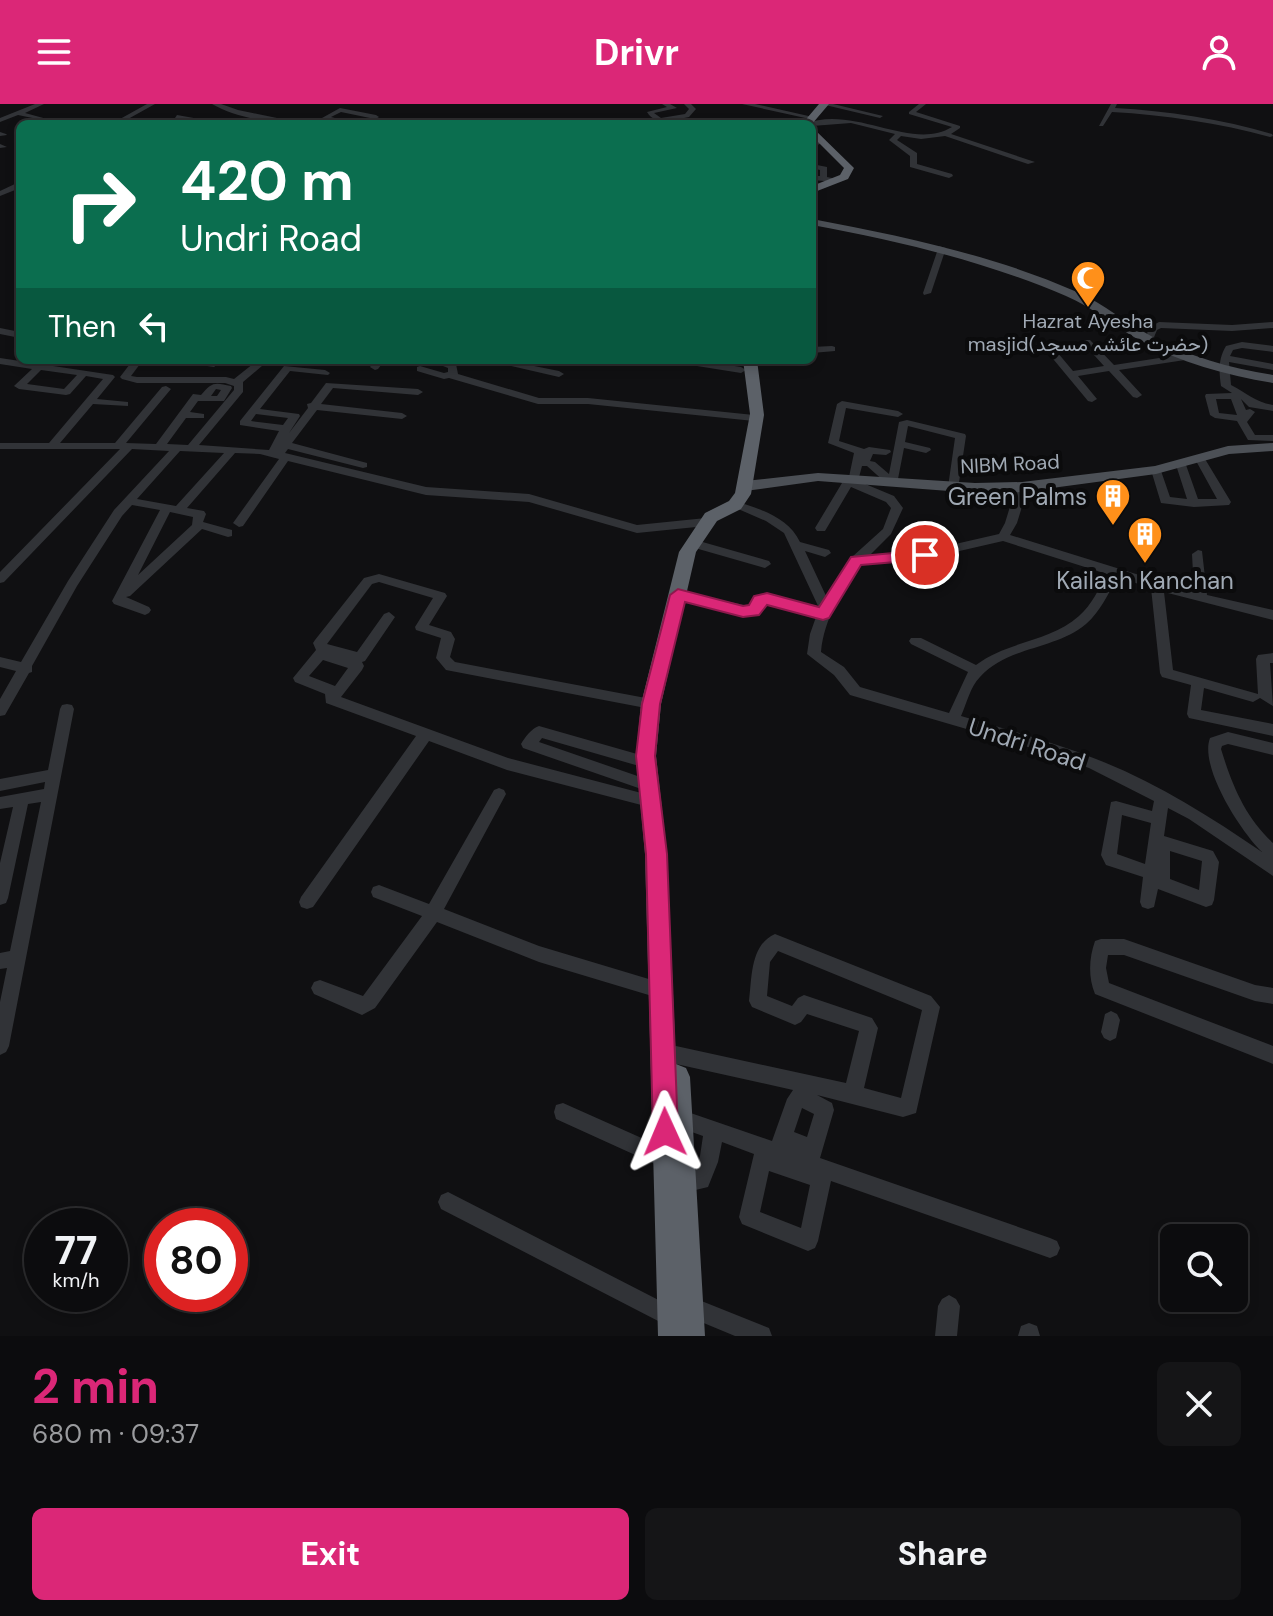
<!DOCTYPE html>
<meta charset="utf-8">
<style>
body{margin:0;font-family:"DM Sans",Vazirmatn,sans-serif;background:#151517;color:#f1f3f6;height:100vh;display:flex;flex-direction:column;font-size:30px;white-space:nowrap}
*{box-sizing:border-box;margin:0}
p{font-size:26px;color:#9a9b9e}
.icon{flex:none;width:44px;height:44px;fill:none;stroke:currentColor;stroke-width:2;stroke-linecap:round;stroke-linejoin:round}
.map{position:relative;height:1232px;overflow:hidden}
.panel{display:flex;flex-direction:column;background:#0c0c0e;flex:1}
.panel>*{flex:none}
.banner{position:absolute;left:16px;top:16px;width:800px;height:244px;border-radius:12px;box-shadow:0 4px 12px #0003,0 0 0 2px #2c2c2e;background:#0b6e4f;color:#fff;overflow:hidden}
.fabs{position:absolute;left:1160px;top:1120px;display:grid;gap:16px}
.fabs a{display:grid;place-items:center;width:88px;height:88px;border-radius:12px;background:#0c0c0e;box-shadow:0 4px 12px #0003,0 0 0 2px #2c2c2e;font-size:40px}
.speed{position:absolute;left:24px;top:1104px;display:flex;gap:16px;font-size:40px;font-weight:700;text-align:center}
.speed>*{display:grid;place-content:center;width:104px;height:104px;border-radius:50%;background:#0c0c0e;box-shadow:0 4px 12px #0003,0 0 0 2px #2c2c2e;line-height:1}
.speed small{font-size:20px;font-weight:400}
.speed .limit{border:12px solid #d22;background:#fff;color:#111}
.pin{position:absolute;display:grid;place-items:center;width:68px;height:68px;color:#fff;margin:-34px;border:4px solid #fff;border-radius:50%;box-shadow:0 2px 8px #0007}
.me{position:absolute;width:88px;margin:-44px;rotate:359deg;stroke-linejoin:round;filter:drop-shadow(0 0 6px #0008)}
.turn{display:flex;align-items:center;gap:28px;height:168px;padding:0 32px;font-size:36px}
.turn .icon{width:104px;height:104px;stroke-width:2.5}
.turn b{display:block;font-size:56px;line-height:68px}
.then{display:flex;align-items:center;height:76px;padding:0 32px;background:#0003;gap:16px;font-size:30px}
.round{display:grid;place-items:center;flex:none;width:84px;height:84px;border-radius:12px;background:#151517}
.overview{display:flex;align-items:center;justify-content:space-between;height:136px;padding:0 32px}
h1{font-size:48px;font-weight:700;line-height:60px;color:#db2777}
.primary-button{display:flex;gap:16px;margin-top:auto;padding:16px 32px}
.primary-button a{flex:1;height:92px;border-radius:12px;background:#db2777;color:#fff;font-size:32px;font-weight:700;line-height:92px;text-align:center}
.primary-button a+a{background:#151517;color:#f1f3f6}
header{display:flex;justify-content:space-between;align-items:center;height:104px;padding:0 32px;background:#db2777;color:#fff;font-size:36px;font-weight:700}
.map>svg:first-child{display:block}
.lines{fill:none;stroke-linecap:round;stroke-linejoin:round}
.minor{fill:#313337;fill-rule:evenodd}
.major{fill:#4c5056;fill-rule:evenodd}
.highway{fill:#5c6168;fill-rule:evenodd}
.route{fill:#db2777;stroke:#8e194d;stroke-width:2}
.labels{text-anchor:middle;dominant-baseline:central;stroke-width:8;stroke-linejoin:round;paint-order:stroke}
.far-poi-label{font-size:20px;fill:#a0a9b4;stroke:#0b0b0c}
.far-street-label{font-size:20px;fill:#a0a9b4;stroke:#0b0b0c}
.poi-label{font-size:24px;fill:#a0a9b4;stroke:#0b0b0c;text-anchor:end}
.street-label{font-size:24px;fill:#a0a9b4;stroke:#0b0b0c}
</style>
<header><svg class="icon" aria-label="menu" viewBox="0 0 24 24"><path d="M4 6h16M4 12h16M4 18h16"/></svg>Drivr<svg class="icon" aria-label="person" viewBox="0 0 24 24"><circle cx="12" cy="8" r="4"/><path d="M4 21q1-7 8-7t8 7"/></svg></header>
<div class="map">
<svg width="1273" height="1232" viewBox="0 0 1273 1232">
<rect width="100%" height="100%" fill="#101012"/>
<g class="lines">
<!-- minor -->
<path class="minor" d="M 35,0 L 44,0 L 25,9 L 47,15 L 47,17 L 18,11 L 0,18 L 0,14 Z
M 147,0 L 155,0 L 119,20 L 111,20 Z
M 212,0 L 221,0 L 238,6 L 306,20 C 277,20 238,15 212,0 Z
M 662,0 L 670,0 L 677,4 L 654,9 L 661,14 L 685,10 L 689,5 L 684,0 L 691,0 L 696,5 L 689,13 C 674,16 656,23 647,8 L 667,3 Z
M 742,0 L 755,0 L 813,13 L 810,15 Z
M 821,0 L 833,0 L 883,12 L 880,14 Z
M 919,0 L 926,0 L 916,8 L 960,22 L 960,24 L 951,30 L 1035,58 L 1028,60 L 945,32 L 921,35 L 901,32 L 897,36 L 917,49 L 917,60 L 952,70 L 953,72 L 949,74 L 910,63 L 910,52 L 889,36 L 895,30 L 851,19 L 812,22 L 804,20 C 855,0 911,48 952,23 L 909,10 L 909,8 Z
M 1111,0 L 1117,0 L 1115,4 C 1167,7 1222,15 1272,30 L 1273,32 L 1270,33 C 1219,19 1165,11 1112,8 L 1103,22 L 1099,22 Z
M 340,4 L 376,11 L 379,13 L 368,20 L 360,20 L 370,14 L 341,8 L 331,13 L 358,20 L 345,20 L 322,14 Z
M 177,11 L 216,18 L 219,20 L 205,20 L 175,14 Z
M 0,28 L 6,30 L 7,31 L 0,32 Z
M 823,35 L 825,38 L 812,43 L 812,39 Z
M 0,40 L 7,43 L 0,44 Z
M 812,60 L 827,63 L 827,73 L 841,76 L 837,78 L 812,76 L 812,72 L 820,72 L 820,66 L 812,64 Z
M 17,79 L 20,79 L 20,84 L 0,92 L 0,87 Z
M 939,142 L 946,144 L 931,189 L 924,191 L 923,189 Z
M 1159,218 L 1232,221 L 1273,218 L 1273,224 L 1232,227 L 1161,224 L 1157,226 L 1152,238 L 1146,238 L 1148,224 Z
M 0,224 L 20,228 L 20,234 L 0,230 Z
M 1084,236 L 1090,236 L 1114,261 L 1185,250 L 1190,253 L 1185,256 L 1119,266 L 1142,291 L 1137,294 L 1133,293 L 1109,267 L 1078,272 L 1097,295 L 1092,298 L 1088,297 L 1044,244 L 1052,242 L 1073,267 L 1104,262 L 1084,240 Z
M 1242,238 L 1273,242 L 1273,248 L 1242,244 L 1233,246 L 1230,252 L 1273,260 L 1273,266 L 1229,258 L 1231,281 C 1247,289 1255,298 1273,301 L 1273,307 L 1249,303 L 1241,295 L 1246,306 L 1250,305 L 1255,308 L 1247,318 L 1255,331 L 1273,331 L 1273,337 L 1248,336 L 1237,317 L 1215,314 L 1210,311 L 1205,292 L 1206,290 L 1232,289 L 1221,282 C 1219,268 1218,255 1226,242 ZM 1216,295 L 1231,295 L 1237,311 L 1219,309 Z
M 832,242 L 835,243 L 835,247 L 812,249 L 812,243 Z
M 0,254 L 113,271 L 115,273 L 97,295 L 128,298 L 128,302 L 93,300 L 60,339 L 115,339 L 162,283 L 166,282 L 171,285 L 126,339 L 156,340 L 193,290 L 201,291 C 212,278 214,278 231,282 L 232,284 L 224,297 L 198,297 L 190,308 L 204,310 L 204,314 L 186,314 L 167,340 L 188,341 L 234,286 L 234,282 L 225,279 L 137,279 L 122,275 L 120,273 L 133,256 L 143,256 L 131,272 L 137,273 L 226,273 L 234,275 L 258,256 L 269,256 L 243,278 L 243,288 L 199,341 L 269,346 L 279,327 L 240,321 L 240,317 L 284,262 L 325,266 L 330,269 L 328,271 L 290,267 L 260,305 L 299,310 L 300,312 L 289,329 L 308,304 L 307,300 L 311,299 L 326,279 L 418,285 L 423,288 L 418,291 L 333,284 L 321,300 L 402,309 L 407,312 L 402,315 L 317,306 L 292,339 L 367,359 L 367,363 L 363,364 L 288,345 L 285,349 L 426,383 L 529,390 L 637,421 L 706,414 L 712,418 L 706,422 L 637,429 L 529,398 L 426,391 L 288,357 L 243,422 L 239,423 L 233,419 L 279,355 L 260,350 L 235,349 L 187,404 L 204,407 L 206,410 L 203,418 L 232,426 L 232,432 L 228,433 L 202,425 L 130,492 L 126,493 L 149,503 L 151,506 L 149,509 L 145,511 L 114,500 L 112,497 L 160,406 L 132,401 L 122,412 L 77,482 L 32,562 L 32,568 L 29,569 L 5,611 L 0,612 L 0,595 L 16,567 L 0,563 L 0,553 L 21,558 L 68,477 L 114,406 L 169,347 L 132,345 L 4,478 L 0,479 L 0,468 L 120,345 L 0,345 L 0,339 L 49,339 L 103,275 L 86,272 L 70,290 L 66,291 L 19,285 L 14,282 L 32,265 L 0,260 ZM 41,266 L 77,271 L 64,285 L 27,280 ZM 216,285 L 221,286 L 217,292 L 211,292 ZM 256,310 L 288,314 L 283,321 L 251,317 ZM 180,347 L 224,349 L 176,402 L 137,395 ZM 170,408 L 193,413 L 192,421 L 138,471 Z
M 181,256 L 223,256 L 214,263 L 186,259 Z
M 375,256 L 385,256 L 378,265 L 375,266 L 370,263 Z
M 428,256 L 443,256 L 456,260 L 458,270 L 539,294 L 588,294 L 754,311 L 759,314 L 754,317 L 588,300 L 538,300 L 449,274 L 444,275 L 417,267 L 417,263 L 420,262 L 444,269 L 448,268 L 448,264 Z
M 504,256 L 559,267 L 564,270 L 559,273 L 507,261 L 504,260 Z
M 673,256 L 696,256 L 741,263 L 746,266 L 741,269 L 678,259 Z
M 842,297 L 898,307 L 903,310 L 898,313 L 846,304 L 839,337 L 864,345 L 869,343 L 890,346 L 891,348 L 886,351 L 873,350 L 870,357 L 875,358 L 889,370 L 899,318 L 907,316 L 965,330 L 966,332 L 958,385 L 950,385 L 948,383 L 955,334 L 908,322 L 905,338 L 930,344 L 931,346 L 926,349 L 904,344 L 897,380 L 886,379 L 867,362 L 862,362 L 858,377 L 894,392 L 903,404 L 891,430 L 870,451 L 916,449 L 999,430 L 1005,419 L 1016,383 L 1022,379 L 1028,383 L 1017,419 L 1010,431 L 1194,488 L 1192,450 L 1198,446 L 1202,447 L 1207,491 L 1273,506 L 1273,516 L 1164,488 L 1173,566 L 1258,590 L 1256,555 L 1258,551 L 1273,549 L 1273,559 L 1270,559 L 1273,602 L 1260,594 L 1253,598 L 1204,584 L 1201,606 L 1273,620 L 1273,632 L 1189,614 L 1187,610 L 1191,581 L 1162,573 L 1160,569 L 1151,484 L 1117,473 C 1109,489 1100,508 1086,520 C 1055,546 1008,542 980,573 C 970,583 967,599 961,612 C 1006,625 1052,638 1096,655 C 1156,678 1209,712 1262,748 C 1241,728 1199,663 1210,634 L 1228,628 L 1273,639 L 1273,651 L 1228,640 L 1222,642 L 1221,645 C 1232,681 1245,713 1273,739 L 1273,772 L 1189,715 L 1168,704 L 1164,732 L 1213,747 L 1219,758 L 1214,796 L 1212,801 L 1206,803 L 1158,785 L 1154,803 L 1148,805 L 1142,803 L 1140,798 L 1143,773 L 1106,761 L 1101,751 L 1111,698 L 1116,697 L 1152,707 L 1154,697 L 1089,664 L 1035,645 L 850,591 L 834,571 L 807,550 L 810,530 L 816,513 L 767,499 L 764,500 L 757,510 L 743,512 L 674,494 L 672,491 L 678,487 L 749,502 L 756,493 L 767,491 L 819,504 L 784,429 L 766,417 L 729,401 L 735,397 C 760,405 788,413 800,438 L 829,446 L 831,449 L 825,453 L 805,447 L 827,494 L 852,453 L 883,425 L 891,404 L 886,398 L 851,383 L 825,427 L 817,427 L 815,424 L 842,379 L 837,375 L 839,373 L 849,373 L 854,349 L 828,339 L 837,300 ZM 1003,437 L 1107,470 C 1099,484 1092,501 1079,512 C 1050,538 1007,537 976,561 L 921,534 L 911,534 L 909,537 L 911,540 L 968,568 L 949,609 L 860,583 L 844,563 L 821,548 C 824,514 842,489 860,460 L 916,457 ZM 1122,711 L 1151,719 L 1145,760 L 1117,750 ZM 1170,747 L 1202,757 L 1199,786 L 1170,775 Z
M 1200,352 L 1205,355 L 1231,398 L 1229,401 L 1194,403 L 1161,399 L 1151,366 L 1156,363 L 1160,364 L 1170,393 L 1187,395 L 1176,361 L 1181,358 L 1186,361 L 1198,395 L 1217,395 L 1195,355 Z
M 699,437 L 769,457 L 771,460 L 765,464 L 695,444 L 695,438 Z
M 379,470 L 445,489 L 447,492 L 429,521 L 451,528 L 455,535 L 450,553 L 455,558 L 651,595 L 656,596 L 658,600 L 656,604 L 651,605 L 446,566 L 436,554 L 441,534 L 416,526 L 415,523 L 433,494 L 379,478 L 372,480 L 327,540 L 357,548 L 384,510 L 389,508 L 395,513 L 365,557 L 362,558 L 364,562 L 362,566 L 341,593 L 508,654 L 649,691 L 654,693 L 656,697 L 654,701 L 649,703 L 507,666 L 429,637 L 313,803 L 307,805 L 301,803 L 299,798 L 301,793 L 416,632 L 326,599 L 325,590 L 295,578 L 293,574 L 316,546 L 313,539 L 315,536 L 364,474 ZM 323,556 L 348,564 L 335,582 L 309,572 Z
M 67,600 L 72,601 L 74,605 L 9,942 L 6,948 L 0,951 L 0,898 L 7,864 L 0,865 L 0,849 L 10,847 L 41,698 L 28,700 L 8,794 L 6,799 L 0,801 L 0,759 L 13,703 L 0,705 L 0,693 L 44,685 L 45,678 L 0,687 L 0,675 L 48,666 L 60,605 L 62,601 Z
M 539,622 L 651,654 L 653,658 L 651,662 L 646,664 L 542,634 L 539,638 L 652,677 L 654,681 L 652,685 L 647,687 L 523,644 L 521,640 C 525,633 531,625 539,622 Z
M 499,684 L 504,686 L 506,690 L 444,805 L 539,842 L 662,879 L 668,881 L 671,887 L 668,893 L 662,895 L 539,858 L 437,818 L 375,904 L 362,911 L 314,890 L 311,884 L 314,878 L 320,876 L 363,892 L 422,812 L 373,793 L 371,788 L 373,783 L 379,781 L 429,800 L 494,686 Z
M 775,830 L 931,892 L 940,903 L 916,1009 L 903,1013 L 817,991 L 832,999 L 834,1006 L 820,1054 L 1050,1134 L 1057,1137 L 1060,1144 L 1057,1151 L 1050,1154 L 831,1077 L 818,1137 L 815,1144 L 808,1147 L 742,1120 L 739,1113 L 754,1050 L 722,1038 L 718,1058 L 708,1083 L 683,1089 L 676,1086 L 673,1079 L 676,1072 L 695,1067 L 700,1052 L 703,1032 L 672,1021 L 670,1014 L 672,1007 L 679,1005 L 772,1037 L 787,995 L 793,986 L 676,960 L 670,957 L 667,951 L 670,945 L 676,942 L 846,979 L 859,927 L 807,910 L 801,918 L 795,921 L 752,903 L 749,897 C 752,874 750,841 775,830 ZM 778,847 L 922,906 L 901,994 L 864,984 L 878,924 L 872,914 L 804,891 L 798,894 L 792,902 L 767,892 L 770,858 ZM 802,1004 L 814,1010 L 807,1033 L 794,1028 ZM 769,1067 L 810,1081 L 801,1124 L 760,1108 Z
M 1101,835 L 1124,835 L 1255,881 L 1273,884 L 1273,900 L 1255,897 L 1124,851 L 1108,851 L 1106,864 L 1109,879 L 1273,942 L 1273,960 L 1095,890 C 1088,873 1089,854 1095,837 Z
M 1111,907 L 1117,910 L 1120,916 L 1116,934 L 1110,937 L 1104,934 L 1101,928 L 1105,910 Z
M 563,999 L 673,1048 L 676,1055 L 673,1062 L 666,1065 L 556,1015 L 554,1008 L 556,1001 Z
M 448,1088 L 678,1206 L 682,1213 L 678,1220 L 671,1224 L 664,1220 L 441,1105 L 438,1098 L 441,1091 Z
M 949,1191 L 956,1195 L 960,1202 L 957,1232 L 935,1232 L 938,1202 L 942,1195 Z
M 689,1192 L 769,1224 L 772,1232 L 735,1232 L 682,1210 L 678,1203 L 682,1196 Z
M 1029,1219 L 1037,1222 L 1040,1232 L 1018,1232 L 1021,1222 Z"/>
<!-- major -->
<path class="major" d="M 812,115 C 902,132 993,151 1077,188 C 1104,200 1126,219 1151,232 C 1189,253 1230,264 1273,271 L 1273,279 C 1226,271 1181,259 1139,236 C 1114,222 1092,203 1066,192 C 984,157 899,137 812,121 Z
M 1273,339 L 1273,347 L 1229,350 L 1156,370 L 1022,388 L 975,389 L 818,377 L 745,387 L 738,382 L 745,377 L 818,369 L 975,379 L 1022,378 L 1155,362 L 1228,342 Z"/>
<!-- highway -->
<path class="highway" d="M 819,0 L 829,0 L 812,20 L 802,20 Z
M 812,23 L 854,64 L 848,75 L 812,89 L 812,82 L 840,71 L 844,64 L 812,32 Z
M 743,256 L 757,256 L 764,311 L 751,390 L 741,405 L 717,417 L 696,448 L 661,600 L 656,652 L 667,750 L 676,960 L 686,964 L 690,973 L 705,1232 L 658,1232 L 645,750 L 636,652 L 641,600 L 679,448 L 705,409 L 729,397 L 735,389 L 750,310 Z"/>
</g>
<!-- route -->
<path class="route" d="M 925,446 L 931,447 L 931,455 L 861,461 L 829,514 L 823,516 L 767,501 L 759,511 L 743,513 L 685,498 L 660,600 L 655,652 L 667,750 L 678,1028 L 674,1037 L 665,1041 L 657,1037 L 653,1028 L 646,750 L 636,652 L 642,600 L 670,491 L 678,485 L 743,502 L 749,501 L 754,492 L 767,489 L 819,503 L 851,453 Z"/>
<!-- icons -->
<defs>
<g id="mosque-pin" transform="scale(1.8)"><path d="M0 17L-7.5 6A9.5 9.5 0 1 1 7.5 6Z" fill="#ff901a" stroke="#0b0b0c"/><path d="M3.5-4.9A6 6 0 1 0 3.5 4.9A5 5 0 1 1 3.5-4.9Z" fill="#fff"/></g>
<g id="building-pin" transform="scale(1.8)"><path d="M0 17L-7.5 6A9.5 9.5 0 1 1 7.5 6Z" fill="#ff901a" stroke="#0b0b0c"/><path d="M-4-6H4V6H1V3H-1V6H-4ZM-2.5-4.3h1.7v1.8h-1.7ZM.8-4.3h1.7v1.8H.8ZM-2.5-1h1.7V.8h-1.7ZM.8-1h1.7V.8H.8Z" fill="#fff"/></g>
</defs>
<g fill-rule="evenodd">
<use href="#mosque-pin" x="1088" y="174"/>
<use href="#building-pin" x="1113" y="392"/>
<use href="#building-pin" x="1145" y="430"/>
</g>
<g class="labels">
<!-- far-poi labels -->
<g class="far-poi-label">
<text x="1088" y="217">Hazrat Ayesha<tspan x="1088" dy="23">masjid(حضرت عائشہ مسجد)</tspan></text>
</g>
<!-- far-street labels -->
<g class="far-street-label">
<text transform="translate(1010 360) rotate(-3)">NIBM Road</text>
</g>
<!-- poi labels -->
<g class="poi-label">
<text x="1087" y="392">Green Palms</text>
<text x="1145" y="476" text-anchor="middle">Kailash Kanchan</text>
</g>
<!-- street labels -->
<g class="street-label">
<text transform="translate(1027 640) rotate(18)">Undri Road</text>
</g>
</g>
</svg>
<div class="fabs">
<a><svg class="icon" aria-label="search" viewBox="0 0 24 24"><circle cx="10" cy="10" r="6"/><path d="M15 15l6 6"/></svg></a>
</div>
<div class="speed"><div>77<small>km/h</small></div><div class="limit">80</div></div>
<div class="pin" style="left:925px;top:451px;background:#d93025"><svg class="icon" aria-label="arrive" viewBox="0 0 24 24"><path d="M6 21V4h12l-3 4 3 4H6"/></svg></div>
<svg class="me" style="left:665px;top:1028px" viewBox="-20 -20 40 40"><path d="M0-17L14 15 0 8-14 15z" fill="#db2777" stroke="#fff" stroke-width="4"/></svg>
<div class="banner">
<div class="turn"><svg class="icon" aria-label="right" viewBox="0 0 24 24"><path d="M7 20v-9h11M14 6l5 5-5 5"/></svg><div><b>420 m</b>Undri Road</div></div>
<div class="then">Then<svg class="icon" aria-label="left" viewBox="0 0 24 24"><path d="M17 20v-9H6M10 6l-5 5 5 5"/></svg></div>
</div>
</div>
<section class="panel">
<div class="overview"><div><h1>2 min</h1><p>680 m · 09:37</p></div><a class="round"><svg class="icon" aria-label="close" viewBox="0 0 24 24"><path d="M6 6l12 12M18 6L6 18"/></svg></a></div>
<div class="primary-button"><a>Exit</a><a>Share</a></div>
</section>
